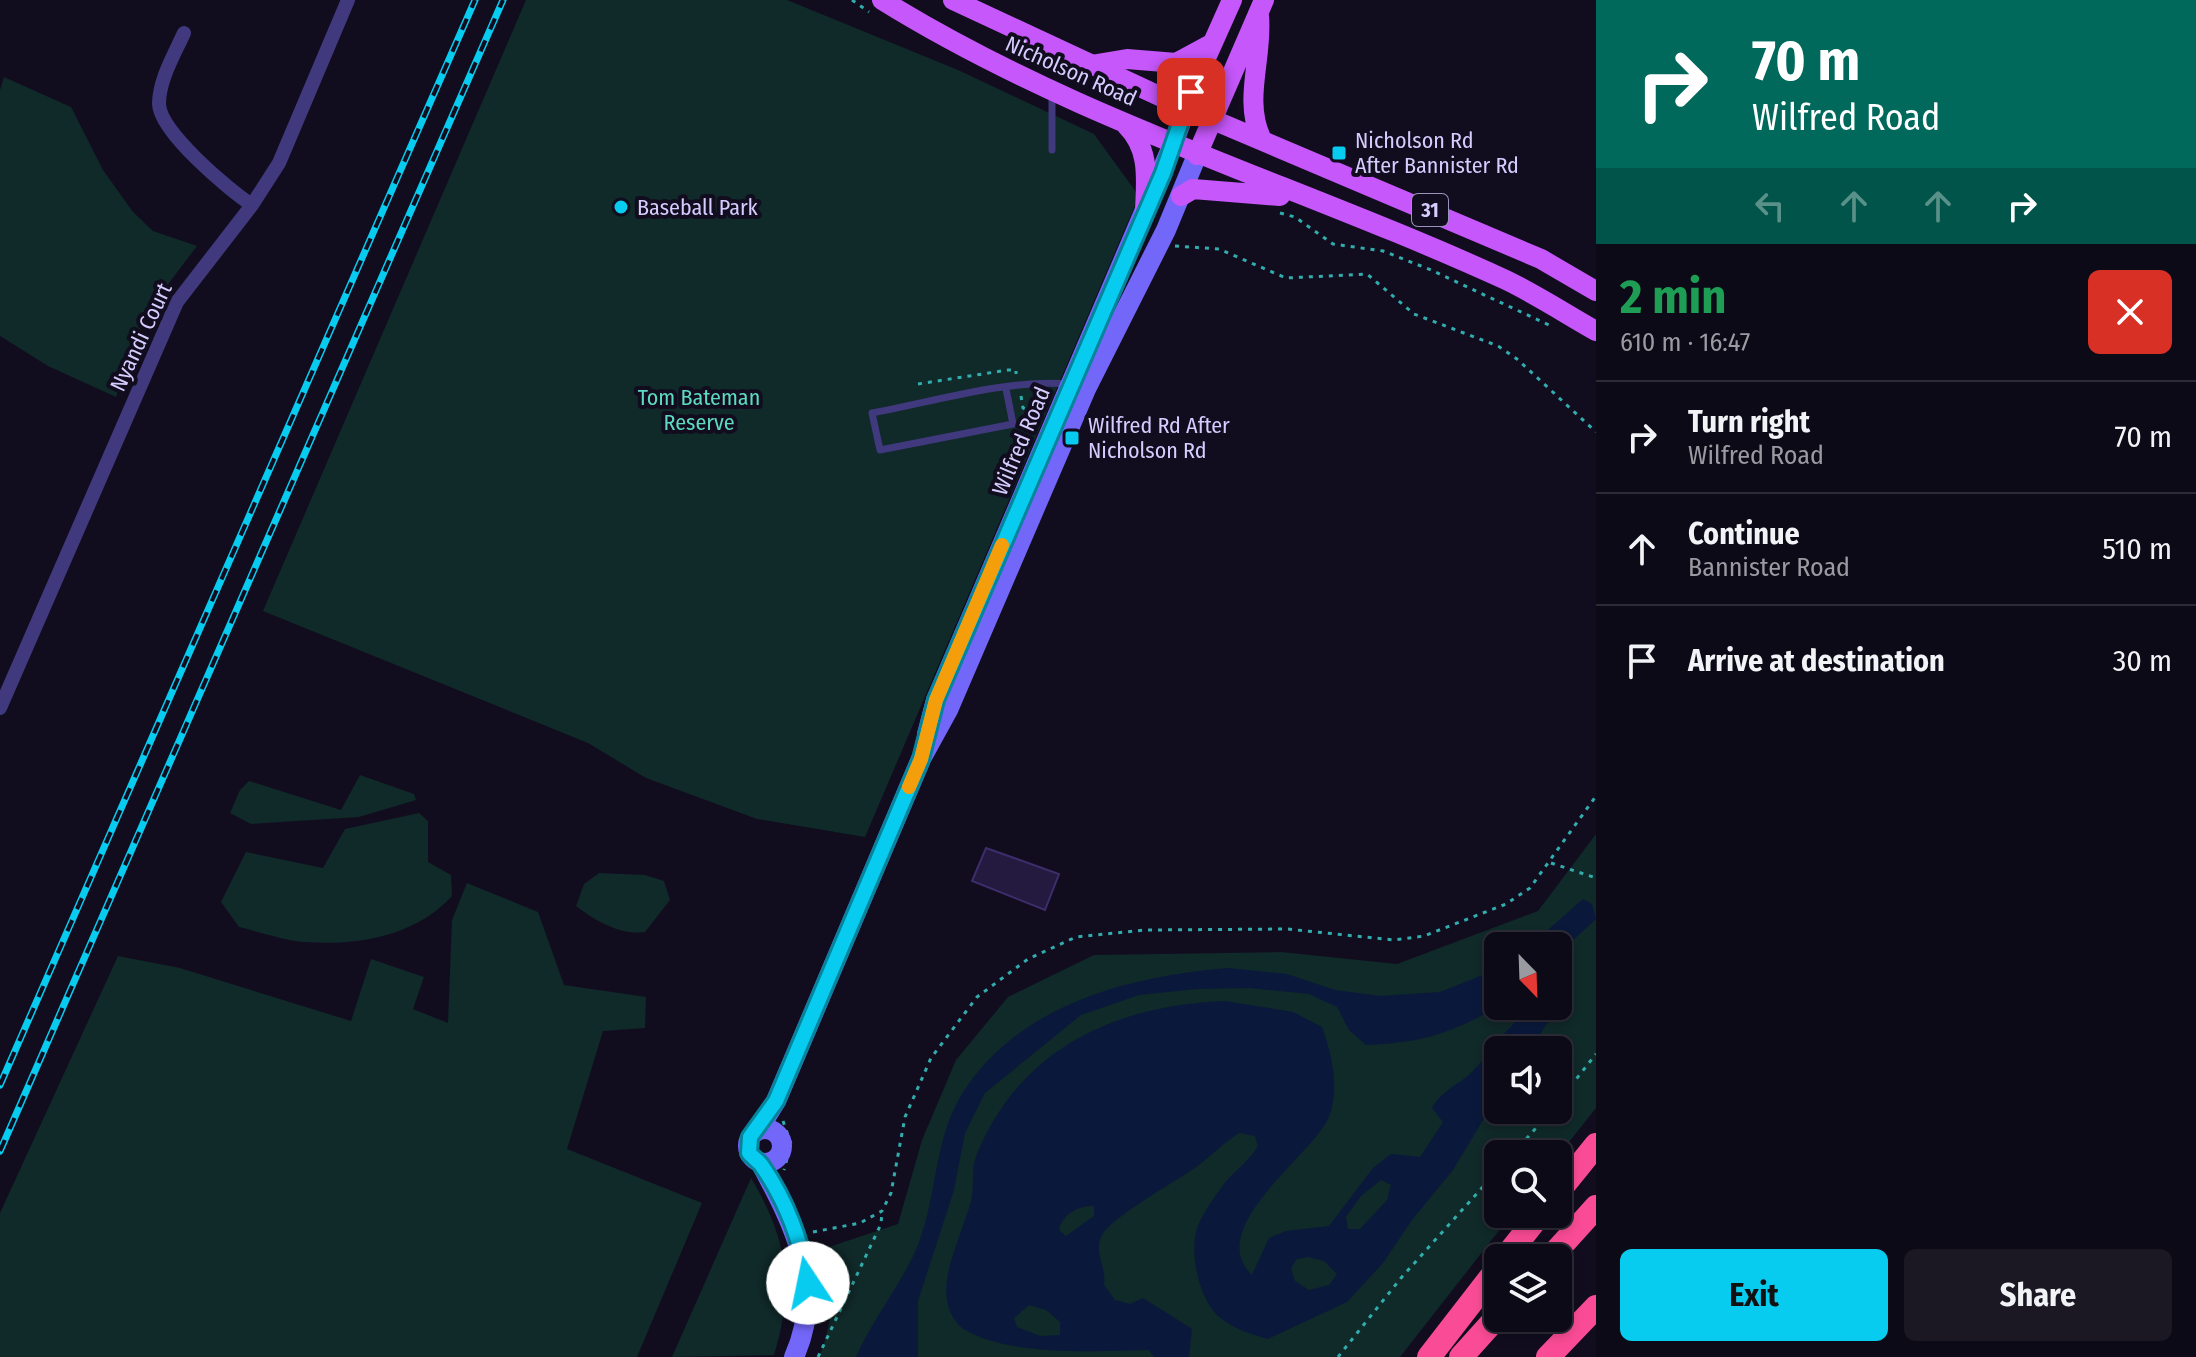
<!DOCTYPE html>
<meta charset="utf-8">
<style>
body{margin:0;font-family:"Fira Sans Condensed",sans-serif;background:#1b1824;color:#f1f3f6;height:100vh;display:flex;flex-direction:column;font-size:30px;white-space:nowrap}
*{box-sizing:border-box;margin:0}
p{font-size:26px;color:#9a9aa1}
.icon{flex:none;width:44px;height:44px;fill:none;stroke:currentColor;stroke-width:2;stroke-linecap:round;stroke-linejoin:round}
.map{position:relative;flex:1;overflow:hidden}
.side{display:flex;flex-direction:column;background:#0d0a17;width:600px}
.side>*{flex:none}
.top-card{background:#00695c;color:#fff;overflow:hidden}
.needle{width:52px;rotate:157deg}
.controls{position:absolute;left:1484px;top:932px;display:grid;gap:16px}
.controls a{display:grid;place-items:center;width:88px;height:88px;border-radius:12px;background:#0d0a17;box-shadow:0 4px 12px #0003,0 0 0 2px #2d2b36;font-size:40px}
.pin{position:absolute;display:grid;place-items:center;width:68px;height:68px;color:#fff;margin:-34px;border-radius:16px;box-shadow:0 4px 12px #0006}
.me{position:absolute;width:88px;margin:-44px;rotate:349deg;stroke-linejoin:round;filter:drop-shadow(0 0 6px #0008)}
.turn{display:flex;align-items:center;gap:28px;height:168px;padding:0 24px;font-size:36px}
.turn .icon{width:104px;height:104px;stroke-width:2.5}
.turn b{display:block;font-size:56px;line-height:68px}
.lanes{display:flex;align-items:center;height:76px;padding:0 24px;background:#0003;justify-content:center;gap:40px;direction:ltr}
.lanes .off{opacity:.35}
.round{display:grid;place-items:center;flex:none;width:84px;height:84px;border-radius:12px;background:#1b1824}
.summary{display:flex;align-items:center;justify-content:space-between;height:136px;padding:0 24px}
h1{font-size:48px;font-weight:700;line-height:60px;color:#1e9e55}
.cta{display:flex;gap:16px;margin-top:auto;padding:16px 24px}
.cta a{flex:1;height:92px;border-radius:12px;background:#07cbef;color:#111;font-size:32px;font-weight:700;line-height:92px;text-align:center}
.cta a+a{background:#1b1824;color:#f1f3f6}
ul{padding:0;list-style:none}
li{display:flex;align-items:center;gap:24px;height:112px;padding:0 24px;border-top:2px solid #2d2b36}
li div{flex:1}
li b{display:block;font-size:30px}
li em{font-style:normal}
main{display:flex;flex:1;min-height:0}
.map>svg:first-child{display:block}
.green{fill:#102929;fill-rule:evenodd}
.water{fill:#0a193b;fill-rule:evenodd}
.building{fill:#241a40;stroke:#3c2d6b;stroke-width:2}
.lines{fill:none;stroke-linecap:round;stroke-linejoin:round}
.path{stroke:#31adad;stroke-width:3;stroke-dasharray:4 6;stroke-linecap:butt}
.lane{stroke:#40397d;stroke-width:7}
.street{stroke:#40397d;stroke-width:14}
.secondary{stroke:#7367fa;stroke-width:20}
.primary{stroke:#c657fa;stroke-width:20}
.highway{stroke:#fa4c96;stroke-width:24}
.rail-casing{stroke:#07cbef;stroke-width:7}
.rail{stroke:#110d1f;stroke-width:4;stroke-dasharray:12;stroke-linecap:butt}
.route-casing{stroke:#05849b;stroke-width:20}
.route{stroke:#07cbef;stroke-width:14}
.slow{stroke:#f59e0b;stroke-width:14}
.poi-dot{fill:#07cbef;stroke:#110d1f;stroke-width:3}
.labels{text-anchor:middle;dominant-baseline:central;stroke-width:8;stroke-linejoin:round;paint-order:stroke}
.shield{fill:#110d1f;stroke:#9a93bb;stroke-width:2}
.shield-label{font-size:20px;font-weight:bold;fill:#d5cdfe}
.street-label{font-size:22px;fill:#d5cdfe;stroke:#110d1f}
.poi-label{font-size:22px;fill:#d5cdfe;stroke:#110d1f;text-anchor:start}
.park-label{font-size:22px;fill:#5cdbc2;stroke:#110d1f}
</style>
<main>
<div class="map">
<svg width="1596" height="1357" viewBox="0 0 1596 1357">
<rect width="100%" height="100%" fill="#110d1f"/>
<!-- green -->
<path class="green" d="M 526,0 L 787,0 L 958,70 L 1094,134 L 1139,196 L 865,837 L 757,819 L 646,778 L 588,743 L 263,611 Z
M 4,77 L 71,107 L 103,170 L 133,212 L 153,231 L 197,246 L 147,312 L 116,397 L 48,366 L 0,336 L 0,90 Z
M 360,775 L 414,794 L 416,800 L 359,817 L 251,824 L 230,813 L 240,790 L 249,781 L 341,810 Z
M 419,813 L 428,821 L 428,862 L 451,875 L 452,896 C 416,936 357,946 305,942 C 283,940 260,932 239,927 L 221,902 L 246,852 L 323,868 L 345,829 Z
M 1596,834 L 1596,1108 L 1558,1156 L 1498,1154 L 1498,1214 L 1512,1214 L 1400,1357 L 819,1357 C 834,1323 835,1284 826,1248 L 898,1224 L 922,1140 L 956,1060 L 1008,997 L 1094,955 L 1281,952 L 1397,964 L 1538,911 ZM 1498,946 L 1558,946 L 1558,1006 L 1498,1006 ZM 1498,1050 L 1558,1050 L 1558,1110 L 1498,1110 Z
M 599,873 L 645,875 L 664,881 L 670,900 L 645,932 C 621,936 594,920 576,906 L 584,884 Z
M 467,883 L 538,912 L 564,985 L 646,997 L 645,1028 L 603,1031 L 567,1149 L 702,1203 L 637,1357 L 0,1357 L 0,1213 L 118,956 L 180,968 L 351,1021 L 371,959 L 424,977 L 413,1009 L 448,1023 L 452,920 Z
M 751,1178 C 787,1238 795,1287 774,1355 L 672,1357 Z"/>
<!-- water -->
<path class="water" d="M 1583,899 L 1592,904 L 1596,919 L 1558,954 L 1558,946 L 1530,946 Z
M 1228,968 L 1287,974 L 1335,990 L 1380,996 L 1440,992 L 1498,969 L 1498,1006 C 1452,1034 1419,1043 1366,1045 L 1349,1030 L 1337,1007 L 1309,994 L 1249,988 L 1197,989 L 1139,995 L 1081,1015 L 985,1093 L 965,1133 L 954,1190 L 918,1301 L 918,1357 L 856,1357 C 873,1318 902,1284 918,1245 C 937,1197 934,1139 962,1094 C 1018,1004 1130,976 1228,968 Z
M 1225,1001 L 1293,1012 L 1322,1027 C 1332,1055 1340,1089 1329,1117 C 1312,1156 1203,1228 1252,1275 L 1269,1238 L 1286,1231 L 1329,1226 L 1373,1168 L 1391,1154 L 1420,1157 L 1443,1122 L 1432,1108 C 1442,1090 1459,1085 1473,1071 C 1499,1045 1516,1003 1559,1006 L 1529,1050 L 1498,1050 L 1498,1095 L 1453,1170 L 1412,1220 L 1383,1263 L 1347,1302 L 1268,1339 C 1251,1334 1236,1330 1222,1319 C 1199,1303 1188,1251 1198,1226 C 1203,1213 1213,1199 1221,1188 C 1232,1172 1248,1163 1258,1146 L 1255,1136 L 1239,1133 C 1223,1143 1210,1157 1195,1168 C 1176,1181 1108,1219 1101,1237 C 1094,1254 1107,1268 1104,1285 L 1115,1300 L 1130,1304 L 1143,1298 L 1192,1329 L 1189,1357 L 1154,1357 L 1149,1350 C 1095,1351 1007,1357 962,1328 C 933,1301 951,1261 961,1231 C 965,1219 970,1208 972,1196 C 974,1182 971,1166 977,1154 C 1020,1048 1117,1005 1225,1001 ZM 1381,1180 L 1391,1185 L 1387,1200 L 1360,1229 L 1348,1229 L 1346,1217 L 1361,1196 ZM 1094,1206 L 1094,1216 L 1066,1236 L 1059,1230 C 1063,1213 1078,1206 1094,1206 ZM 1308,1257 L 1324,1261 L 1337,1274 L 1329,1285 L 1309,1290 L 1295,1281 L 1291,1268 L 1297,1259 ZM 1029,1305 L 1046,1310 L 1060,1322 L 1060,1335 L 1040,1336 L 1017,1327 L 1014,1318 Z"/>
<!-- building -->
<path class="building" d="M 986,848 L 1059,874 L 1045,910 L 972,881 Z"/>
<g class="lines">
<!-- path -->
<path class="path" d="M 852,0 L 869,12
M 1280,213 L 1295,217 L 1333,244 L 1383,251 L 1431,270 L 1551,326
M 1175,246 L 1219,249 L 1286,278 L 1367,274 L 1414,314 L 1498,346 L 1517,359 L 1596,432
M 918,384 L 1008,370 L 1016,370 L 1016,374
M 1021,396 L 1023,408 L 1038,414
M 1551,863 L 1596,878
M 1558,1102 L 1596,1054
M 783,1121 L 791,1144 L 784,1170
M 1513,1154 L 1552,1110
M 813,1232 L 860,1223 L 882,1211 L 891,1193 L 905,1117 L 931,1058 L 977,997 L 1028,959 L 1076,937 L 1145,930 L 1287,929 L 1394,940 L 1424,936 L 1506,904 L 1530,888 L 1596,796
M 818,1357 L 881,1224 L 882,1211
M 1338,1357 L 1401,1278 L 1498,1170"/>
<!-- lane -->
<path class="lane" d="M 1052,150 L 1052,96
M 1006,389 L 1013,424 L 880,450 L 872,413 C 933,402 1007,379 1068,384"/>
<!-- street -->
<path class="street" d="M 184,33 C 174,55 159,80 159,104 C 160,132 229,190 252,205
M 0,708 L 177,302 L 252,205 L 279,163 L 348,0"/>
<!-- secondary -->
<path class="secondary" d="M 927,734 L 936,700 L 1173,144
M748 1146a17 17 0 1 1 34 0a17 17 0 1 1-34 0Z
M 758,1130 L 776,1101 L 921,759 L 948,710 L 1086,389 L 1166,230 L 1197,155
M 760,1162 C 794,1225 826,1286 794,1357"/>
<!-- primary -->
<path class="primary" d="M 882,0 C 1077,121 1299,185 1506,280 C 1537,295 1566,314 1596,331
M 953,0 L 1185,108 L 1541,259 L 1596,291
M 1259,16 C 1263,57 1243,99 1261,138
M 1091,65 L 1127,59 L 1176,63 L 1213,43
M 1126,125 C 1151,150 1146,180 1145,212
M 1173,144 L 1198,76 L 1232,0
M 1197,155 L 1264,0
M 1181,196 L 1193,189 L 1280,196"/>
<!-- highway -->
<path class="highway" d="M 1558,1192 L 1596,1145
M 1505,1258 L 1540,1214
M 1550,1258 L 1596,1207
M 1429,1357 L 1498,1268
M 1461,1357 L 1498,1316
M 1548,1357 L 1596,1307"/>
<!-- rail casing -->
<g class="rail-casing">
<path id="rail" d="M 0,1085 L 475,0
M 0,1151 L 503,0"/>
</g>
<!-- rail -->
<use href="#rail" class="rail"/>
</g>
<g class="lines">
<!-- route casing -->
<g class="route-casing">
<path id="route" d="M 808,1283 C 802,1243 786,1200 762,1166 C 759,1161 753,1158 749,1153 L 750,1137 L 776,1101 L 921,759 L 936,700 L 1163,173 L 1191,92"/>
</g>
<!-- route -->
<use href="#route" class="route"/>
<!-- slow -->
<path class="slow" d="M 909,787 L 921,759 L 936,700 L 1002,545"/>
</g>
<!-- markers -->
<g class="poi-dot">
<rect x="1331" y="145" width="16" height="16" rx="4"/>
<circle cx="621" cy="207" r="8"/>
<rect x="1064" y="430" width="16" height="16" rx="4"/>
</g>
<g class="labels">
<!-- shield labels -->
<rect class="shield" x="1412" y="194" width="36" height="32" rx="6"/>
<g class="shield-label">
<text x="1430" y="210">31</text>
</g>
<!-- street labels -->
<g class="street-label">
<text transform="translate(1071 71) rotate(24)">Nicholson Road</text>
<text transform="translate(141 337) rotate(-65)">Nyandi Court</text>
<text transform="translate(1021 441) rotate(-67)">Wilfred Road</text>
</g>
<!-- poi labels -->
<g class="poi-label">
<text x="1355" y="140">Nicholson Rd<tspan x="1355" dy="25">After Bannister Rd</tspan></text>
<text x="637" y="207">Baseball Park</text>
<text x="1088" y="425">Wilfred Rd After<tspan x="1088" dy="25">Nicholson Rd</tspan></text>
</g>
<!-- park labels -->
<g class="park-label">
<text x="699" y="397">Tom Bateman<tspan x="699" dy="25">Reserve</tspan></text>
</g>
</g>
</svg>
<div class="controls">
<a><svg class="needle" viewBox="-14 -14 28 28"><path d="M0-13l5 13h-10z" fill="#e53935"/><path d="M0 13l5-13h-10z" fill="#9a9aa1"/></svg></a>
<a><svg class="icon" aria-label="sound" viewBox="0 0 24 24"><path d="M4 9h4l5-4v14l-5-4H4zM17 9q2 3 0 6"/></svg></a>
<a><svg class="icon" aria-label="search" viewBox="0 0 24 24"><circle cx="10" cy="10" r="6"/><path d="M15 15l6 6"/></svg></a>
<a><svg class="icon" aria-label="layers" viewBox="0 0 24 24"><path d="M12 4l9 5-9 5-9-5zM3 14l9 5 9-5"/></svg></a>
</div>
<div class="pin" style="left:1191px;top:92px;background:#d93025"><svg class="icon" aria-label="arrive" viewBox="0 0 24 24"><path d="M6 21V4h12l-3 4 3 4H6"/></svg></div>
<svg class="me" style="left:808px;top:1283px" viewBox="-20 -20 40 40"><circle r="19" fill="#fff"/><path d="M0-13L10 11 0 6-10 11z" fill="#07cbef"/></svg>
</div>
<section class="side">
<div class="top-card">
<div class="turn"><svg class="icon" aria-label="right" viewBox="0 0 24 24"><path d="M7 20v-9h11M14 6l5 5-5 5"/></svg><div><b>70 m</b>Wilfred Road</div></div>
<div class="lanes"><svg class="icon off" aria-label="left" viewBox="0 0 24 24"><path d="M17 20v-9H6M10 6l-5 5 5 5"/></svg><svg class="icon off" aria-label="ahead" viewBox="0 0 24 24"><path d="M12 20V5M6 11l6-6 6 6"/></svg><svg class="icon off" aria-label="ahead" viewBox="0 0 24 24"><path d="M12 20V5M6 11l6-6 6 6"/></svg><svg class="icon" aria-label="right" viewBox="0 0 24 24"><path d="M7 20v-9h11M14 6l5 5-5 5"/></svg></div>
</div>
<div class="summary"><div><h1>2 min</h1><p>610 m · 16:47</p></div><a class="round" style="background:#d93025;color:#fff"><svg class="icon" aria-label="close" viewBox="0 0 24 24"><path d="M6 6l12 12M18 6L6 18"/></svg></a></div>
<ul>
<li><svg class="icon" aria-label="right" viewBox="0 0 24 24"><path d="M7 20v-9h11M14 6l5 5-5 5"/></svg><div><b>Turn right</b><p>Wilfred Road</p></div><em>70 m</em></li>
<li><svg class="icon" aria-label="ahead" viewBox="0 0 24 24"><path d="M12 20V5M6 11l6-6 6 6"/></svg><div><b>Continue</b><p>Bannister Road</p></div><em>510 m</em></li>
<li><svg class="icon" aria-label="arrive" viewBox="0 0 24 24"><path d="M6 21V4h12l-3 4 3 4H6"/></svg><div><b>Arrive at destination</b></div><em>30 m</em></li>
</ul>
<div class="cta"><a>Exit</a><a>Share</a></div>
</section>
</main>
